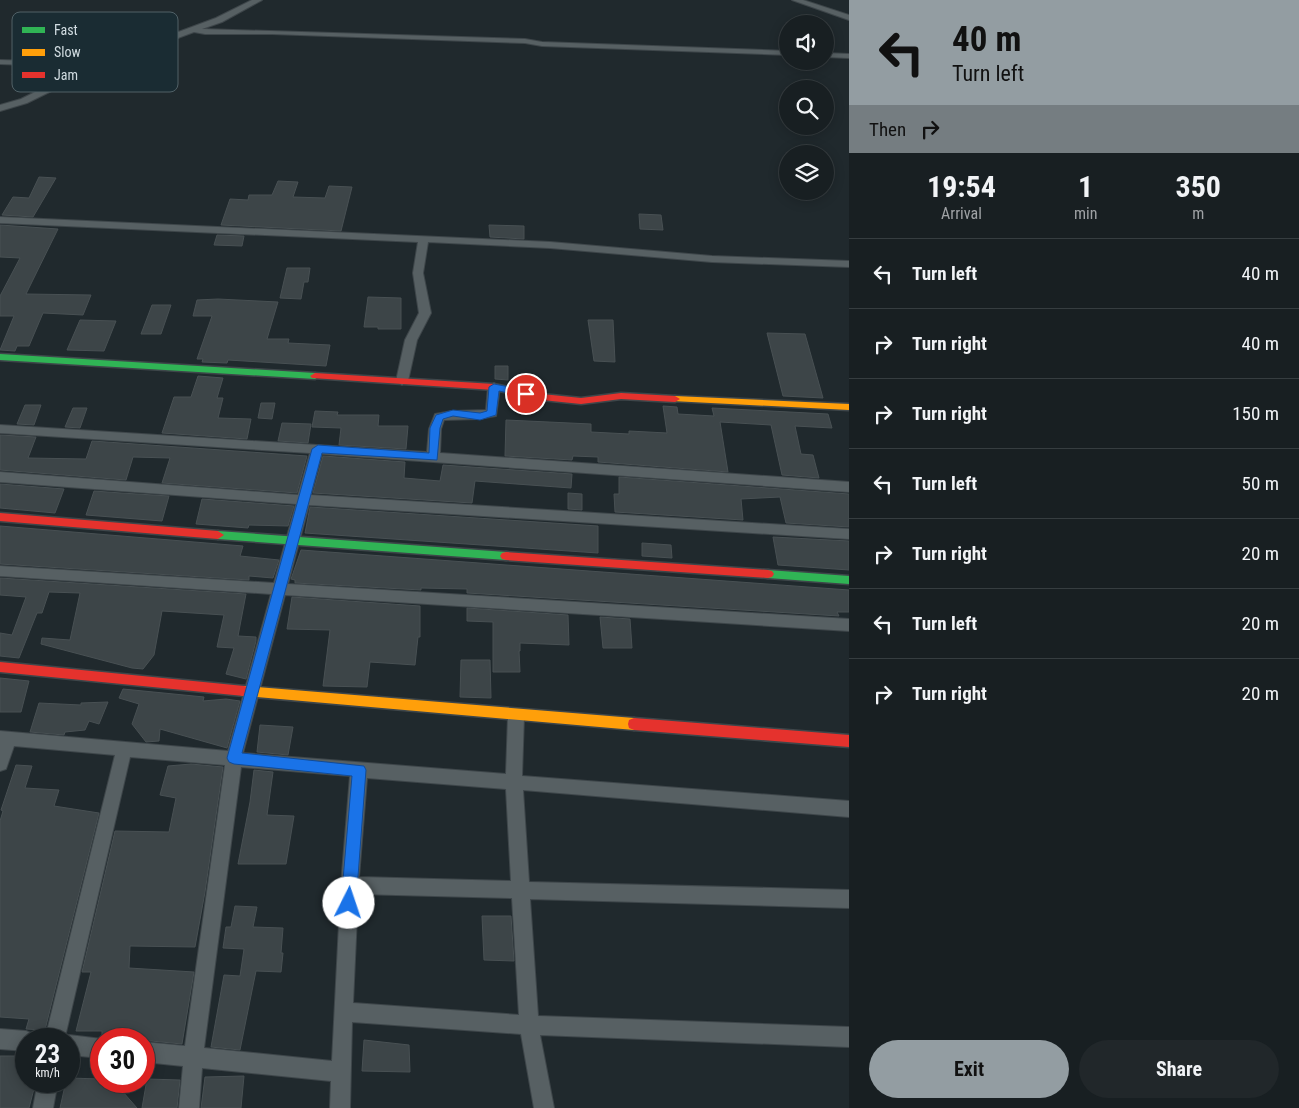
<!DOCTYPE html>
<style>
body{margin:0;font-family:"Roboto Condensed",sans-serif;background:#21272a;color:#f1f3f6;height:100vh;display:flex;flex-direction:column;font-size:19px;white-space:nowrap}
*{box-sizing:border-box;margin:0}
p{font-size:16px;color:#9fa2a5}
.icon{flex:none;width:28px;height:28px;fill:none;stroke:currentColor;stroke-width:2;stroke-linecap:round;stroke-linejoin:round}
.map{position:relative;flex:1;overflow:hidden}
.panel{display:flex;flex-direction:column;background:#181f22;width:450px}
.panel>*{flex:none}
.hud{background:#939da2;color:#111;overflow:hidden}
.controls{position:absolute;left:779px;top:15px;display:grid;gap:10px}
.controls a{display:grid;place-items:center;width:55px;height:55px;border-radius:50%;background:#181f22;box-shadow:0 2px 12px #0003,0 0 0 1px #363d40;font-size:25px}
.speed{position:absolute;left:15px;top:1028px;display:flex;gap:10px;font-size:25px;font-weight:700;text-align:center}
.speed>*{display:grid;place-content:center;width:65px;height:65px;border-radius:50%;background:#181f22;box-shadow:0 2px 12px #0003,0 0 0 1px #363d40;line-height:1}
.speed small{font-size:12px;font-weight:400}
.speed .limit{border:8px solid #d22;background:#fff;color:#111}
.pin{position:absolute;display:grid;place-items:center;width:42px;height:42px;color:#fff;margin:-21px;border:2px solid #fff;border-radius:50%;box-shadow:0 1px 5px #0007}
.me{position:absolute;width:55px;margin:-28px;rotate:4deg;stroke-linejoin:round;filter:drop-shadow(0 0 4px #0008)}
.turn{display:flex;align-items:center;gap:18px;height:105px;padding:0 20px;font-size:22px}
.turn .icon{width:65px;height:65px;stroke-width:2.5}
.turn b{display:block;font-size:35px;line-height:42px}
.then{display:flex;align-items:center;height:48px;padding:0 20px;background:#0003;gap:10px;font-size:19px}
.eta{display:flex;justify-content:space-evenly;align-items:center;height:85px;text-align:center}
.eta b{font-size:30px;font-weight:700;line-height:35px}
.cta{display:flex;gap:10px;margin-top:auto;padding:10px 20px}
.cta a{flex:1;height:58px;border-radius:30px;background:#939da2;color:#111;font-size:20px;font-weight:700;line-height:58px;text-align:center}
.cta a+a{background:#21272a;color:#f1f3f6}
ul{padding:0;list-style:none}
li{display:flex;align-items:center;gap:15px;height:70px;padding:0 20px;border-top:1px solid #363d40}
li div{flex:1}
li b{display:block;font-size:19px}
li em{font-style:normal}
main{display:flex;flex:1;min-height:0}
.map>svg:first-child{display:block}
.building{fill:#3d4548;stroke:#485053}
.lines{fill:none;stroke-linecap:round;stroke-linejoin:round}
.street-casing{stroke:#3e464a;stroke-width:2}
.fast-casing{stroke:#3e464a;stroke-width:3}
.slow-casing{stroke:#3e464a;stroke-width:3}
.jam-casing{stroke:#3e464a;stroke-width:3}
.street{fill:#576063;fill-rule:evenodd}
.fast{fill:#30b455;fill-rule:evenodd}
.slow{fill:#ff9f0a;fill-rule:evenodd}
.jam{fill:#e5322d;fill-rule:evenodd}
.route{fill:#1a73e8;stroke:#114b97}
.key{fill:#1a2c33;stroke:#516167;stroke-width:1}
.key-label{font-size:14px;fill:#d1dce1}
</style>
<main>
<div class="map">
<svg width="849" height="1108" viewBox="0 0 849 1108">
<rect width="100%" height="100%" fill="#20292d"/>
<!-- building -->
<path class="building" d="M 18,66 L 75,68 L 61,77 L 12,75 Z
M 39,177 L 56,178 L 33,217 L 2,215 L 13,197 L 29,198 Z
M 278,181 L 298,182 L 293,197 L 325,198 L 329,186 L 352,187 L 341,231 L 221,225 L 230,199 L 248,200 L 249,195 L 272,195 Z
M 639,214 L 661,215 L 663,230 L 640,229 Z
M 0,225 L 58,229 L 26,294 L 91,295 L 83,315 L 43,313 L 29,346 L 17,346 L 15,351 L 0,350 L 14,316 L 0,316 L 0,296 L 20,258 L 0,257 Z
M 489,225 L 524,226 L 524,239 L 490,237 Z
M 217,235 L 244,236 L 242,246 L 214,245 Z
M 287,268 L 310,268 L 308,282 L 304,282 L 301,299 L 280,298 Z
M 368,297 L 401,298 L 401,329 L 378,329 L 378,327 L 364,327 Z
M 218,299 L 278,302 L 267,339 L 289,339 L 288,343 L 330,345 L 326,366 L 228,360 L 227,363 L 202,362 L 203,359 L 197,359 L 212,316 L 193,316 L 197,300 Z
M 152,305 L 171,305 L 161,334 L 141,334 Z
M 80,320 L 116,321 L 104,351 L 67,350 Z
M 588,320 L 613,320 L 615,362 L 594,361 Z
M 767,333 L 805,334 L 823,398 L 783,396 Z
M 495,366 L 508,366 L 508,380 L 495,379 Z
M 198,376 L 223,378 L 217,398 L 223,398 L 218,418 L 251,419 L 247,439 L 162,433 L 174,397 L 191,397 Z
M 261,403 L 275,403 L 272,419 L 258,418 Z
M 25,405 L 41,405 L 34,425 L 17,424 Z
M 663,406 L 677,407 L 678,414 L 714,416 L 712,408 L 828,414 L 832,428 L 795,426 L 801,454 L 813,455 L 819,478 L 782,475 L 771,425 L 720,422 L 728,472 L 598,462 L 598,457 L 573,456 L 572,460 L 505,456 L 506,420 L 591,424 L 591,432 L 629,434 L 629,431 L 667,433 Z
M 73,408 L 87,408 L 80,428 L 65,427 Z
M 315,411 L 338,412 L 337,415 L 379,415 L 378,426 L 408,426 L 406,449 L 339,445 L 341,428 L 312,427 Z
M 282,423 L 311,424 L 308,443 L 278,441 Z
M 0,435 L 36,437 L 28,458 L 86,459 L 92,441 L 307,456 L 297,493 L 162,483 L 170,458 L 133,457 L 126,480 L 0,470 Z
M 323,456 L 405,462 L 404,478 L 440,481 L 443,465 L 572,474 L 571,488 L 475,481 L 472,503 L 313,493 Z
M 619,477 L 849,494 L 849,527 L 786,523 L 780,497 L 741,499 L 743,520 L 615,512 L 614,494 L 619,494 Z
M 0,484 L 64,489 L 55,513 L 0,508 Z
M 94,491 L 121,493 L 169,496 L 162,521 L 86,515 Z
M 568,493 L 582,494 L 582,510 L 568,509 Z
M 202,499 L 294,506 L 288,526 L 249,525 L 248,528 L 196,524 Z
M 310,507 L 598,526 L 598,553 L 305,533 Z
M 0,526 L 243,546 L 240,556 L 279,560 L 273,578 L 249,576 L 249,580 L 0,564 Z
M 773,537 L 849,541 L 849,570 L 778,565 Z
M 642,543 L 671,545 L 672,558 L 642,556 Z
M 301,550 L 849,590 L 849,612 L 837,612 L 839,616 L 467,593 L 467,589 L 421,588 L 421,590 L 295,583 L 295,580 L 291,579 Z
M 0,578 L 246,594 L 238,636 L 256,637 L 256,641 L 246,679 L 226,674 L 234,648 L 217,647 L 224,615 L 162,611 L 154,655 L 143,669 L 132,668 L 41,644 L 42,638 L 70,640 L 80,593 L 49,592 L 42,613 L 37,613 L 19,658 L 0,656 L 0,633 L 12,635 L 26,597 L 0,595 Z
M 292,597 L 420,606 L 420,637 L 418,637 L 415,665 L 370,662 L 367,687 L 323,686 L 330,630 L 287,629 Z
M 467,608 L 568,615 L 569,645 L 520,643 L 520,651 L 519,651 L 520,672 L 493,672 L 493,622 L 467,621 Z
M 600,617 L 630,619 L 632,648 L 603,648 Z
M 461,660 L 490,660 L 491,698 L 460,697 Z
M 0,678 L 29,681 L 21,712 L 0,712 Z
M 123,689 L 204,697 L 203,701 L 226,699 L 240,701 L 227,748 L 160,729 L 159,741 L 146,742 L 132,724 L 139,704 L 119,698 Z
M 108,702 L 99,724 L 89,721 L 85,730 L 65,732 L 64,735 L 30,732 L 39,703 L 81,705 L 81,703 Z
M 260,725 L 293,727 L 288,755 L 257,752 Z
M 191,764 L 223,767 L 205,892 L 195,947 L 130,946 L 129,968 L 194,972 L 182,1044 L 110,1037 L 102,1035 L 102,1031 L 76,1031 L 91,972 L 82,972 L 115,831 L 169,832 L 176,798 L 160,795 L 168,766 Z
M 16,765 L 32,766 L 25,788 L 59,790 L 54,806 L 99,813 L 45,1030 L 26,1029 L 29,1019 L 0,1017 L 0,821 L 3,811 L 1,810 Z
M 254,770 L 273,772 L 267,815 L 294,816 L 286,864 L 238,864 L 250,802 Z
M 235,906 L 257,907 L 253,927 L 283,928 L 281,953 L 283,953 L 281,972 L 256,971 L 240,1050 L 211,1047 L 224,975 L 240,976 L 244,949 L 223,948 L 226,927 L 231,927 Z
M 482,916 L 511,916 L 514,961 L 484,960 Z
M 364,1040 L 409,1045 L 410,1072 L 362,1071 Z
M 0,1056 L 26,1056 L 26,1081 L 36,1081 L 29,1108 L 0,1108 Z
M 244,1076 L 241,1108 L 201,1108 L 205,1077 Z
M 69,1078 L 101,1079 L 101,1081 L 116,1084 L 137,1108 L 60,1108 L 66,1081 L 69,1081 Z
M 147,1079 L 180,1080 L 177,1108 L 142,1108 Z"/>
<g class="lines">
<!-- street casing -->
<g class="street-casing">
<path id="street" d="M 252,0 L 262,0 L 222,22 L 202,29 L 525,39 L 542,42 L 788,51 L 788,55 L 542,46 L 525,43 L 272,34 L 205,34 L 194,32 L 100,67 L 27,103 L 0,111 L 0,105 L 21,99 L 86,67 L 0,64 L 0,60 L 95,63 L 216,18 Z
M 792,0 L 803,0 L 849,15 L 849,20 Z
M 825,53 L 849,54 L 849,58 L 825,57 Z
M 0,217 L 550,242 L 712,256 L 849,261 L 849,267 L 712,262 L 550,248 L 428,242 L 423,273 L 431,313 L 417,340 L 408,381 L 402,385 L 396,381 L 405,340 L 419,313 L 413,273 L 418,242 L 0,223 Z
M 494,383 L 500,387 L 496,416 L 479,419 L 444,420 L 441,429 L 440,453 L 849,482 L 849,492 L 322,454 L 311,495 L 849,529 L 849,539 L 309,505 L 288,584 L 849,619 L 849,631 L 285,595 L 243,753 L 506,774 L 508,716 L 510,711 L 516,709 L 522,711 L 524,716 L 522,776 L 849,801 L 849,817 L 523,790 L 529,882 L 849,890 L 849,908 L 530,899 L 538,1016 L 849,1027 L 849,1047 L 540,1035 L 554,1108 L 534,1108 L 521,1034 L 352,1022 L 350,1108 L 330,1108 L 331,1081 L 202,1068 L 199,1108 L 179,1108 L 183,1066 L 144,1062 L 144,1042 L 185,1046 L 225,765 L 130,757 L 65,1037 L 69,1035 L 102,1039 L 101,1058 L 69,1055 L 69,1039 L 45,1039 L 115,755 L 14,746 L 6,769 L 0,771 L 0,731 L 228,751 L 271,594 L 0,576 L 0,566 L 274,583 L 296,504 L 0,482 L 0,472 L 298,495 L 310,453 L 0,433 L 0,425 L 427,452 L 429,429 L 435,414 L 452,411 L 486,410 L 488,387 ZM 241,767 L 350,776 L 341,885 L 332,1061 L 204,1048 ZM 367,778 L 506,789 L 511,881 L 359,877 ZM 358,894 L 512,898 L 519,1015 L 353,1003 Z
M 0,1029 L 26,1031 L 33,1034 L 35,1039 L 26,1039 L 26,1051 L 0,1049 Z
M 38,1081 L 58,1081 L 53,1108 L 33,1108 Z"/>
</g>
<!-- fast casing -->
<g class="fast-casing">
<path id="fast" d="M 0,354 L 315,373 L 320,376 L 315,379 L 0,360 Z
M 218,531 L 506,552 L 510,553 L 512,556 L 510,559 L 506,560 L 218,539 L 212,535 Z
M 768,570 L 849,576 L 849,584 L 768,578 L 764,577 L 762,574 L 764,571 Z"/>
</g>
<!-- slow casing -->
<g class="slow-casing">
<path id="slow" d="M 675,396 L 849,404 L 849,410 L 672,401 L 670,399 L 672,397 Z
M 244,686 L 634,718 L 639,720 L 640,724 L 639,728 L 634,730 L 244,696 L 240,695 L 238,691 L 240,687 Z"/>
</g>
<!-- jam casing -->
<g class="jam-casing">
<path id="jam" d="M 315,373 L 494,384 L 542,394 L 581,398 L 621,393 L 675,396 L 680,399 L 675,402 L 621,399 L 581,404 L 542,400 L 494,390 L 312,378 L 310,376 Z
M 0,513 L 218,531 L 224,535 L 218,539 L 0,521 Z
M 506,552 L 768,570 L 772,571 L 774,574 L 772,577 L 768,578 L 506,560 L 502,559 L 500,556 L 502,553 Z
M 0,662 L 244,686 L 248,687 L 250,691 L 248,695 L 244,696 L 0,672 Z
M 634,718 L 849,735 L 849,747 L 634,730 L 629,728 L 628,724 L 629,720 Z"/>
</g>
<!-- street -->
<use href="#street" class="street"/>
<!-- fast -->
<use href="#fast" class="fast"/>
<!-- slow -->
<use href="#slow" class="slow"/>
<!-- jam -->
<use href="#jam" class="jam"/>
</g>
<!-- route -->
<path class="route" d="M 494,384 L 526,390 L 531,394 L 526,397 L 499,391 L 496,415 L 480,420 L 453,416 L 443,419 L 440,428 L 437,460 L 322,453 L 242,753 L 364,766 L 366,770 L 356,903 L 354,908 L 349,910 L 343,908 L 341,903 L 352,776 L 234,764 L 229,762 L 227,758 L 312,449 L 318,445 L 429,453 L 430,428 L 436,415 L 453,410 L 480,413 L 487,411 L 489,387 Z"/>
<!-- legend -->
<rect x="12" y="12" width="166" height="80" rx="8" class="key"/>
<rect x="22" y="27" width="23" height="6" fill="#30b455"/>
<rect x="22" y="49" width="23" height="7" fill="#ff9f0a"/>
<rect x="22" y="72" width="23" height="6" fill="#e5322d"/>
<g class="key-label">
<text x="54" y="35">Fast</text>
<text x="54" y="57">Slow</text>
<text x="54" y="80">Jam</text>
</g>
</svg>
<div class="controls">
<a><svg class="icon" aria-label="sound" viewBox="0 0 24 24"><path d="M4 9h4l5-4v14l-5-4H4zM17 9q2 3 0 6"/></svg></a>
<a><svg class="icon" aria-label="search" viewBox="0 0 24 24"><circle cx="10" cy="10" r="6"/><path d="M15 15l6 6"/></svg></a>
<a><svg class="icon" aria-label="layers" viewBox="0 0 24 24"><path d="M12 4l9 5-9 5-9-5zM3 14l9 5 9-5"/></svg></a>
</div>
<div class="speed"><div>23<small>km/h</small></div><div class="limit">30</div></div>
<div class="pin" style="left:526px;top:394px;background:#d93025"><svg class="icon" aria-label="arrive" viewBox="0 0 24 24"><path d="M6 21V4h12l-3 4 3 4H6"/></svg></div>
<svg class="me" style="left:349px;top:903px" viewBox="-20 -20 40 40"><circle r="19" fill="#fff"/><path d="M0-13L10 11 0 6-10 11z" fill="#1a73e8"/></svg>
</div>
<section class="panel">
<div class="hud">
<div class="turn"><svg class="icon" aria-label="left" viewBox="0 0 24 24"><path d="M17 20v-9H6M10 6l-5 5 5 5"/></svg><div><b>40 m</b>Turn left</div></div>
<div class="then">Then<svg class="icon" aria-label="right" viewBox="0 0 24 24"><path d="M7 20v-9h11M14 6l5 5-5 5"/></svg></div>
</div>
<div class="eta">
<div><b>19:54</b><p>Arrival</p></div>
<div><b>1</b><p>min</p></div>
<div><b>350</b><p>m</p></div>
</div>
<ul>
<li><svg class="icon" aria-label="left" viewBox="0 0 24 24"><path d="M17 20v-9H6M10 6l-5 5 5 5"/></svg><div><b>Turn left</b></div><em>40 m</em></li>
<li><svg class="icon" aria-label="right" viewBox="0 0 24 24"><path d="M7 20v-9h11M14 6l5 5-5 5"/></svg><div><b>Turn right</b></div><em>40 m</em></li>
<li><svg class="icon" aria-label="right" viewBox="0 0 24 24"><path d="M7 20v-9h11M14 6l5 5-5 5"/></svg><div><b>Turn right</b></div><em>150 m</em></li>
<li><svg class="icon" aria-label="left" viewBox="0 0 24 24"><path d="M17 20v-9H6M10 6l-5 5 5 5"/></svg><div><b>Turn left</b></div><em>50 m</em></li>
<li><svg class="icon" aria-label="right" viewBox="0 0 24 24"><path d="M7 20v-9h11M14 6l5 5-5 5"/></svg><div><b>Turn right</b></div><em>20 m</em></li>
<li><svg class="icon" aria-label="left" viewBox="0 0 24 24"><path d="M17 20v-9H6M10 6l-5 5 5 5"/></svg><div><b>Turn left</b></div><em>20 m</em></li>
<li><svg class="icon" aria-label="right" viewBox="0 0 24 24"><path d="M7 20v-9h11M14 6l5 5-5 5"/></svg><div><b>Turn right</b></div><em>20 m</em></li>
</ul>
<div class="cta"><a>Exit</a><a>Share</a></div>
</section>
</main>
